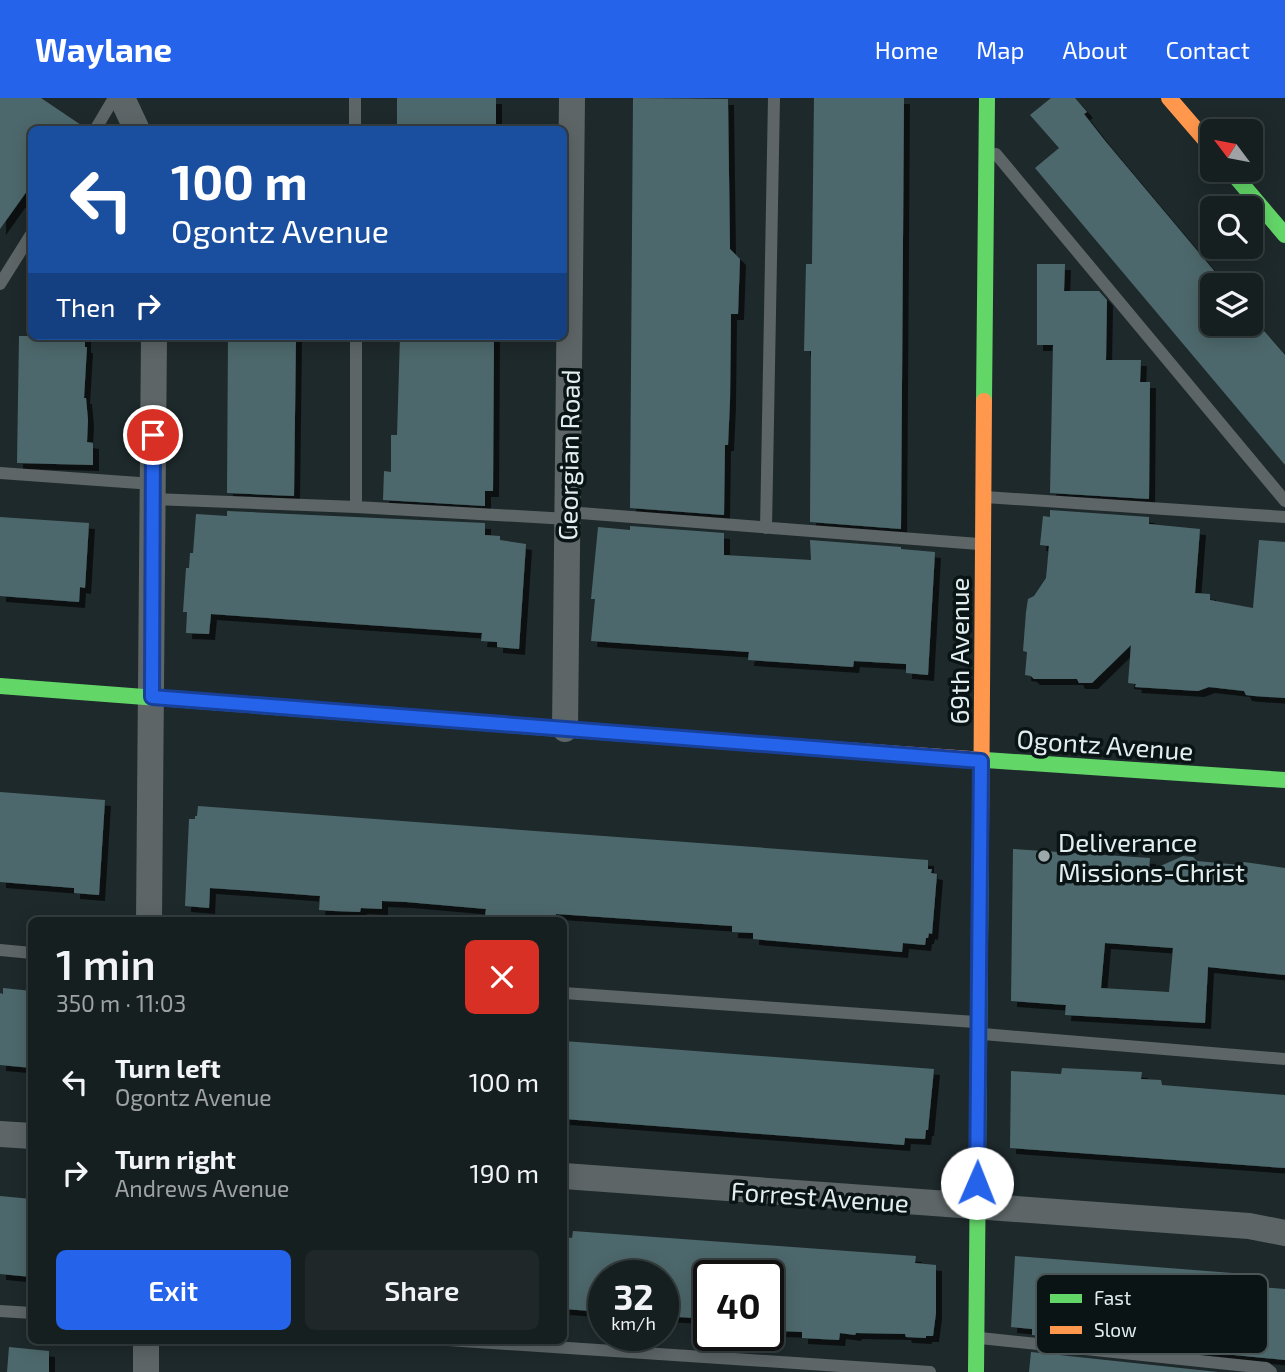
<!DOCTYPE html>
<meta charset="utf-8">
<style>
body{margin:0;font-family:"Exo 2",sans-serif;background:#1f2729;color:#f1f3f6;height:100vh;display:flex;flex-direction:column;font-size:26px;white-space:nowrap}
*{box-sizing:border-box;margin:0}
p{font-size:23px;color:#9ea2a5}
.icon{flex:none;width:38px;height:38px;fill:none;stroke:currentColor;stroke-width:2;stroke-linecap:round;stroke-linejoin:round}
.map{position:relative;flex:1;overflow:hidden}
.side{position:absolute;left:28px;top:819px;width:539px;height:427px;display:flex;flex-direction:column;background:#161f20;border-radius:10px;box-shadow:0 4px 18px #0003,0 0 0 2px #353d3e}
.side>*{flex:none}
.hud{position:absolute;left:28px;top:28px;width:539px;height:214px;border-radius:10px;box-shadow:0 4px 18px #0003,0 0 0 2px #353d3e;background:#1a4fa0;color:#fff;overflow:hidden}
.needle{width:46px;rotate:302deg}
.fabs{position:absolute;left:1200px;top:21px;display:grid;gap:14px}
.fabs a{display:grid;place-items:center;width:63px;height:63px;border-radius:10px;background:#161f20;box-shadow:0 4px 18px #0003,0 0 0 2px #353d3e;font-size:35px}
.speed{position:absolute;left:588px;top:1162px;display:flex;gap:14px;font-size:35px;font-weight:700;text-align:center}
.speed>*{display:grid;place-content:center;width:91px;height:91px;border-radius:50%;background:#161f20;box-shadow:0 4px 18px #0003,0 0 0 2px #353d3e;line-height:1}
.speed small{font-size:18px;font-weight:400}
.speed .limit{border:4px solid #111;border-radius:10px;background:#fff;color:#111}
.pin{position:absolute;display:grid;place-items:center;width:60px;height:60px;color:#fff;margin:-30px;border:4px solid #fff;border-radius:50%;box-shadow:0 2px 7px #0007}
.me{position:absolute;width:77px;margin:-38px;rotate:1deg;stroke-linejoin:round;filter:drop-shadow(0 0 5px #0008)}
.turn{display:flex;align-items:center;gap:24px;height:147px;padding:0 28px;font-size:32px}
.turn .icon{width:91px;height:91px;stroke-width:2.5}
.turn b{display:block;font-size:49px;line-height:60px}
.then{display:flex;align-items:center;height:66px;padding:0 28px;background:#0003;gap:14px;font-size:26px}
.round{display:grid;place-items:center;flex:none;width:74px;height:74px;border-radius:10px;background:#1f2729}
.headline{display:flex;align-items:center;justify-content:space-between;height:119px;padding:0 28px}
h1{font-size:42px;font-weight:600;line-height:52px}
.primary-button{display:flex;gap:14px;margin-top:auto;padding:14px 28px}
.primary-button a{flex:1;height:80px;border-radius:10px;background:#2563eb;color:#fff;font-size:28px;font-weight:600;line-height:80px;text-align:center}
.primary-button a+a{background:#1f2729;color:#f1f3f6}
ul{padding:0;list-style:none}
li{display:flex;align-items:center;gap:21px;height:91px;padding:0 28px}
li div{flex:1}
li b{display:block;font-size:26px}
li em{font-style:normal}
header{display:flex;align-items:center;gap:42px;box-sizing:border-box;height:98px;padding:0 35px;background:#2563eb;color:#fff}
header strong{font-size:33px}
nav{display:flex;gap:38px;margin-inline-start:auto;font-size:24px}
.map>svg:first-child{display:block}
.building{fill:#4d686c;fill-rule:evenodd;filter:url(#shadow)}
.lines{fill:none;stroke-linecap:round;stroke-linejoin:round}
.lane{stroke:#5d6566;stroke-width:12}
.street{stroke:#5d6566;stroke-width:26}
.fast{stroke:#63d668;stroke-width:16}
.slow{stroke:#ff974d;stroke-width:16}
.route-casing{stroke:#184099;stroke-width:18}
.route{stroke:#2563eb;stroke-width:12}
.poi-dot{fill:#9da8aa;stroke:#0b1415;stroke-width:2.5}
.labels{text-anchor:middle;dominant-baseline:central;stroke-width:7;stroke-linejoin:round;paint-order:stroke}
.street-label{font-size:26px;fill:#e1edee;stroke:#0b1415}
.poi-label{font-size:26px;fill:#e1edee;stroke:#0b1415;text-anchor:start}
.key{fill:#0b1415;stroke:#4b5556;stroke-width:2}
.key-label{font-size:19px;fill:#e1edee}
</style>
<header>
<strong>Waylane</strong>
<nav><a>Home</a><a>Map</a><a>About</a><a>Contact</a></nav>
</header>
<div class="map">
<svg width="1285" height="1274" viewBox="0 0 1285 1274">
<defs>
<filter id="shadow"><feDropShadow dx="6" dy="6" stdDeviation="0" flood-color="#0009"/></filter>
</defs>
<rect width="100%" height="100%" fill="#1e292b"/>
<!-- building -->
<path class="building" d="M 0,0 L 41,0 L 87,31 L 32,32 L 32,86 L 0,131 Z
M 397,0 L 496,0 L 496,32 L 397,32 Z
M 633,0 L 728,1 L 730,151 L 740,161 L 738,216 L 731,216 L 730,303 L 728,347 L 725,347 L 724,417 L 630,410 Z
M 814,0 L 904,0 L 901,431 L 810,424 L 811,253 L 804,253 L 806,166 L 812,166 Z
M 1051,0 L 1075,0 L 1087,14 L 1084,16 L 1106,44 L 1226,187 L 1213,187 L 1213,226 L 1251,226 L 1251,218 L 1285,257 L 1285,367 L 1035,70 L 1059,50 L 1030,17 Z
M 1037,166 L 1065,166 L 1064,193 L 1099,193 L 1107,202 L 1106,262 L 1141,262 L 1140,284 L 1150,284 L 1149,401 L 1050,395 L 1053,247 L 1037,247 Z
M 19,238 L 85,238 L 85,249 L 87,249 L 84,300 L 86,300 L 88,322 L 87,344 L 93,345 L 93,367 L 17,365 Z
M 228,238 L 296,238 L 294,398 L 227,395 Z
M 400,238 L 494,238 L 493,393 L 485,393 L 485,408 L 383,402 L 384,373 L 391,374 L 391,337 L 397,337 Z
M 1050,412 L 1149,419 L 1149,426 L 1200,431 L 1195,495 L 1210,496 L 1210,502 L 1253,510 L 1259,442 L 1285,444 L 1285,600 L 1254,598 L 1246,597 L 1244,593 L 1209,589 L 1198,593 L 1135,589 L 1136,586 L 1128,585 L 1131,547 L 1092,585 L 1079,585 L 1077,581 L 1034,581 L 1031,578 L 1025,577 L 1027,554 L 1023,553 L 1026,514 L 1028,501 L 1034,498 L 1046,480 L 1049,448 L 1040,447 L 1043,418 L 1050,419 Z
M 227,413 L 485,425 L 485,437 L 500,438 L 500,442 L 526,446 L 519,551 L 497,549 L 497,544 L 481,543 L 482,535 L 211,516 L 209,536 L 186,535 L 187,514 L 183,514 L 186,470 L 189,470 L 190,455 L 193,455 L 196,416 L 227,418 Z
M 0,419 L 89,425 L 85,490 L 80,489 L 79,504 L 0,498 Z
M 630,428 L 724,435 L 724,457 L 811,462 L 810,442 L 901,449 L 901,451 L 935,454 L 928,577 L 906,575 L 906,566 L 854,563 L 853,569 L 748,562 L 749,554 L 591,543 L 595,501 L 591,501 L 598,429 L 630,432 Z
M 0,694 L 105,702 L 99,797 L 74,795 L 74,790 L 0,784 Z
M 198,708 L 928,762 L 928,771 L 932,771 L 931,775 L 937,776 L 932,836 L 929,835 L 928,840 L 926,840 L 925,847 L 903,845 L 902,854 L 753,841 L 753,835 L 732,834 L 732,828 L 556,816 L 556,820 L 513,818 L 513,822 L 491,822 L 491,818 L 485,818 L 486,811 L 406,804 L 382,803 L 382,811 L 361,810 L 360,814 L 334,813 L 319,812 L 320,798 L 254,793 L 210,790 L 209,810 L 185,808 L 189,721 L 195,721 L 195,718 L 197,718 Z
M 1013,751 L 1150,760 L 1149,773 L 1183,758 L 1193,759 L 1197,763 L 1241,767 L 1244,764 L 1285,770 L 1285,877 L 1208,869 L 1205,925 L 1065,917 L 1066,907 L 1011,903 ZM 1105,845 L 1173,850 L 1169,894 L 1101,890 Z
M 3,890 L 32,893 L 32,970 L 0,967 L 0,895 L 3,896 Z
M 564,943 L 934,971 L 928,1032 L 926,1032 L 925,1041 L 905,1040 L 904,1047 L 564,1021 Z
M 1062,970 L 1142,974 L 1141,981 L 1161,982 L 1162,987 L 1285,997 L 1285,1070 L 1010,1050 L 1011,973 L 1061,976 Z
M 0,1098 L 32,1101 L 32,1179 L 0,1176 Z
M 573,1133 L 916,1158 L 915,1165 L 936,1167 L 936,1215 L 933,1238 L 926,1238 L 926,1240 L 906,1239 L 905,1236 L 856,1235 L 855,1237 L 840,1235 L 839,1242 L 802,1240 L 802,1234 L 780,1233 L 781,1227 L 768,1226 L 768,1178 L 709,1178 L 709,1221 L 663,1218 L 663,1178 L 604,1178 L 604,1214 L 564,1211 L 564,1139 L 572,1140 Z
M 1015,1158 L 1258,1177 L 1260,1189 L 1285,1191 L 1285,1262 L 1032,1237 L 1032,1231 L 1011,1229 Z
M 9,1249 L 49,1253 L 49,1274 L 7,1274 Z
M 1031,1254 L 1218,1274 L 1029,1274 Z"/>
<g class="lines">
<!-- lane -->
<path class="lane" d="M 355,0 L 355,32
M 95,32 L 114,0
M 996,56 L 1285,403
M 0,186 L 32,135
M 0,375 L 153,386
M 985,399 L 1285,419
M 153,401 L 356,409 L 356,238
M 356,409 L 568,421
M 567,414 L 979,446
M 766,430 L 774,0
M 0,852 L 32,855
M 564,895 L 975,924
M 983,936 L 1285,961
M 0,1213 L 32,1215
M 980,1240 L 1266,1270 L 1271,1274
M 448,1242 L 930,1274"/>
<!-- street -->
<path class="street" d="M 122,0 L 137,32
M 565,631 L 572,0
M 149,822 L 154,238
M 0,1036 L 32,1038
M 564,1078 L 1249,1128 L 1285,1135
M 146,1242 L 146,1274"/>
<!-- fast -->
<path class="fast" d="M 1230,72 L 1285,137
M 984,303 L 987,0
M 0,588 L 719,643
M 971,661 L 1285,682
M 976,1274 L 981,739"/>
<!-- slow -->
<path class="slow" d="M 1169,0 L 1213,51
M 719,643 L 971,661
M 981,739 L 984,303"/>
</g>
<g class="lines">
<!-- route casing -->
<g class="route-casing">
<path id="route" d="M 153,337 L 152,599 L 981,663 L 977,1085"/>
</g>
<!-- route -->
<use href="#route" class="route"/>
</g>
<!-- markers -->
<circle class="poi-dot" cx="1044" cy="758" r="7"/>
<g class="labels">
<!-- street labels -->
<g class="street-label">
<text transform="translate(568 357) rotate(-89)">Georgian Road</text>
<text transform="translate(958 553) rotate(-90)">69th Avenue</text>
<text transform="translate(1105 646) rotate(4)">Ogontz Avenue</text>
<text transform="translate(820 1098) rotate(4)">Forrest Avenue</text>
</g>
<!-- poi labels -->
<g class="poi-label">
<text x="1058" y="743">Deliverance<tspan x="1058" dy="30">Missions-Christ</tspan></text>
</g>
</g>
<!-- legend -->
<rect x="1036" y="1176" width="232" height="80" rx="10" class="key"/>
<rect x="1050" y="1196" width="32" height="9" fill="#63d668"/>
<rect x="1050" y="1228" width="32" height="8" fill="#ff974d"/>
<g class="key-label">
<text x="1094" y="1207">Fast</text>
<text x="1094" y="1239">Slow</text>
</g>
</svg>
<div class="fabs">
<a><svg class="needle" viewBox="-14 -14 28 28"><path d="M0-13l5 13h-10z" fill="#e53935"/><path d="M0 13l5-13h-10z" fill="#9ea2a5"/></svg></a>
<a><svg class="icon" aria-label="search" viewBox="0 0 24 24"><circle cx="10" cy="10" r="6"/><path d="M15 15l6 6"/></svg></a>
<a><svg class="icon" aria-label="layers" viewBox="0 0 24 24"><path d="M12 4l9 5-9 5-9-5zM3 14l9 5 9-5"/></svg></a>
</div>
<div class="speed"><div>32<small>km/h</small></div><div class="limit">40</div></div>
<div class="pin" style="left:153px;top:337px;background:#d93025"><svg class="icon" aria-label="arrive" viewBox="0 0 24 24"><path d="M6 21V4h12l-3 4 3 4H6"/></svg></div>
<svg class="me" style="left:977px;top:1085px" viewBox="-20 -20 40 40"><circle r="19" fill="#fff"/><path d="M0-13L10 11 0 6-10 11z" fill="#2563eb"/></svg>
<div class="hud">
<div class="turn"><svg class="icon" aria-label="left" viewBox="0 0 24 24"><path d="M17 20v-9H6M10 6l-5 5 5 5"/></svg><div><b>100 m</b>Ogontz Avenue</div></div>
<div class="then">Then<svg class="icon" aria-label="right" viewBox="0 0 24 24"><path d="M7 20v-9h11M14 6l5 5-5 5"/></svg></div>
</div>
<section class="side">
<div class="headline"><div><h1>1 min</h1><p>350 m · 11:03</p></div><a class="round" style="background:#d93025;color:#fff"><svg class="icon" aria-label="close" viewBox="0 0 24 24"><path d="M6 6l12 12M18 6L6 18"/></svg></a></div>
<ul>
<li><svg class="icon" aria-label="left" viewBox="0 0 24 24"><path d="M17 20v-9H6M10 6l-5 5 5 5"/></svg><div><b>Turn left</b><p>Ogontz Avenue</p></div><em>100 m</em></li>
<li><svg class="icon" aria-label="right" viewBox="0 0 24 24"><path d="M7 20v-9h11M14 6l5 5-5 5"/></svg><div><b>Turn right</b><p>Andrews Avenue</p></div><em>190 m</em></li>
</ul>
<div class="primary-button"><a>Exit</a><a>Share</a></div>
</section>
</div>
